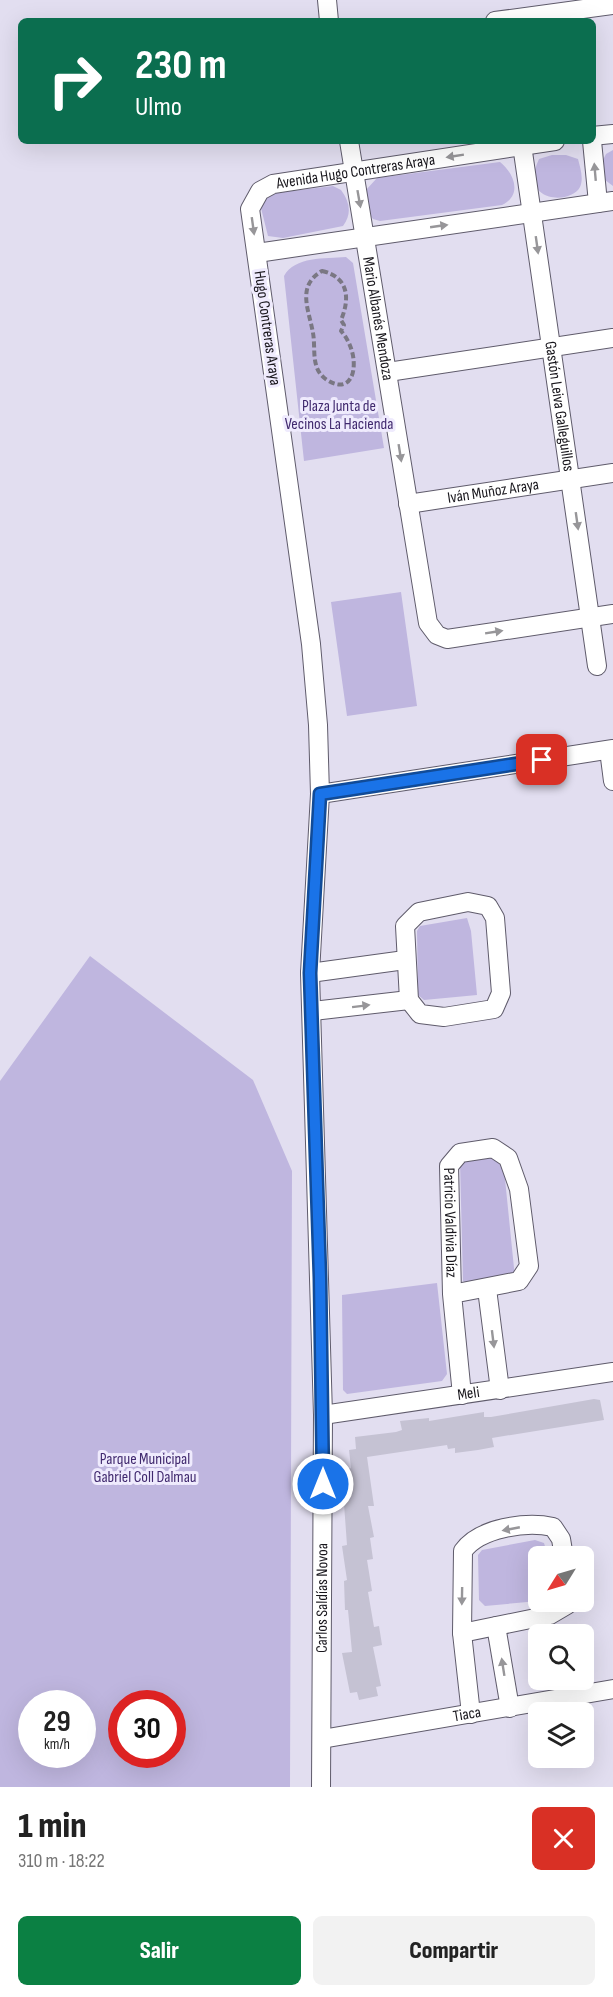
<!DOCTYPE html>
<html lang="es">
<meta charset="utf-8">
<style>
body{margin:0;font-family:"Sofia Sans Condensed",sans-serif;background:#f2f2f2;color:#222;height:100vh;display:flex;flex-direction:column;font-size:22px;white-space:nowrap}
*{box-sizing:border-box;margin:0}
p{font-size:20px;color:#767676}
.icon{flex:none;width:33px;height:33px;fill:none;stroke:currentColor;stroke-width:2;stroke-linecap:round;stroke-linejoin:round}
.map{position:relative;height:1787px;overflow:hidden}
.panel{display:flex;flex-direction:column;background:#fff;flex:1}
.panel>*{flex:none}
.hud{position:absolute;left:18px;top:18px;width:578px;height:126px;border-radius:9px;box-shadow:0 6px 24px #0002;background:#0b6e4f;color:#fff;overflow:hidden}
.needle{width:39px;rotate:233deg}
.tools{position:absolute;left:528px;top:1546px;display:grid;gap:12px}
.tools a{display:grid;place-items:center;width:66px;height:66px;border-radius:9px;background:#fff;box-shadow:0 6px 24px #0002;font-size:30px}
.speed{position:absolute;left:18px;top:1690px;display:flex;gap:12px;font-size:30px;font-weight:700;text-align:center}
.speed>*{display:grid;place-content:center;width:78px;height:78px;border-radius:50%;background:#fff;box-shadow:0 6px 24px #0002;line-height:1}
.speed small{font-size:15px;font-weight:400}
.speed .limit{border:9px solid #d22;background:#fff;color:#111}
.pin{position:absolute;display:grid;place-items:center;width:51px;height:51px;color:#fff;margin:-26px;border-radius:12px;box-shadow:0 3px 9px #0006}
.me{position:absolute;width:66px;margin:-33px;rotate:0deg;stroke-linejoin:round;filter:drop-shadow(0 0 4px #0008)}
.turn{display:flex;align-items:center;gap:21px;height:126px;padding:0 18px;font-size:27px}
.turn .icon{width:78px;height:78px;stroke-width:2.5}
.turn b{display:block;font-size:42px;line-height:51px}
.round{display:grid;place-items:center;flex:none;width:63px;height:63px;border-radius:9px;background:#f2f2f2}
.headline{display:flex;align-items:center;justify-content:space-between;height:102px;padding:0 18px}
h1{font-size:36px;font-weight:800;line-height:45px}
.primary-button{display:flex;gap:12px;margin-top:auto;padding:12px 18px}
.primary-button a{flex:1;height:69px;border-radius:9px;background:#0b8043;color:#fff;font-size:24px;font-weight:800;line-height:69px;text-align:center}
.primary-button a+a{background:#f2f2f2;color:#222}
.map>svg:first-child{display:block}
.green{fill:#bfb6df;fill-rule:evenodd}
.building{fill:#c5c2d3}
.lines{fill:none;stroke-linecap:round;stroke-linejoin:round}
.minor-casing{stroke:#5f5b6b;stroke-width:20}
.path{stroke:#7a7783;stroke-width:4;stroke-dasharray:6 3;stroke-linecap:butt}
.minor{stroke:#fff;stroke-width:18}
.oneway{fill:#979699}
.route-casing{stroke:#114b97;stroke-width:15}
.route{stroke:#1a73e8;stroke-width:10}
.labels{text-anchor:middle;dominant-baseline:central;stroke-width:6;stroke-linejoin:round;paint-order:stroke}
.street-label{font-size:16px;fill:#18161c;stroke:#efebfd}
.park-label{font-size:16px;fill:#40296e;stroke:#efebfd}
</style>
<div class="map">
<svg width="613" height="1787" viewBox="0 0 613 1787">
<rect width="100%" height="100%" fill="#e2def0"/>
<!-- green -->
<path class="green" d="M 613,150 L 613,186 L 605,180 L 603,160 L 606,154 Z
M 552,155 L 566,155 L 578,159 C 580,167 584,178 580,187 C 571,205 518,203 539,159 Z
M 500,162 C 514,173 523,195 502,205 L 380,221 L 373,219 L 364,207 L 366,190 L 377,178 Z
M 333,186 L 341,190 C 350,202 352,214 343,226 L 283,238 L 268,236 L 261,208 L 267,198 L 275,193 Z
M 346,257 L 353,263 L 384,448 L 304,461 L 284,276 C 295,256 325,259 346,257 Z
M 401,592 L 417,706 L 347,716 L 331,602 Z
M 467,918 L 471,931 L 477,995 L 424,1000 L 418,995 L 417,931 L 420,926 Z
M 90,956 L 253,1080 L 292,1171 L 290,1787 L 0,1787 L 0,1081 ZM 32,1704 L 82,1704 L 82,1755 L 32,1755 ZM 122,1704 L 172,1704 L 172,1755 L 122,1755 Z
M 500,1156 L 504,1169 L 515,1278 L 467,1283 L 463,1281 L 460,1162 L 469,1159 Z
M 437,1283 L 447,1374 L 442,1381 L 347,1394 L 343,1390 L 342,1295 Z
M 535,1540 L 544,1543 L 548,1557 L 538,1557 L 538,1601 L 485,1606 L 479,1600 L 478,1555 L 482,1550 Z"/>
<!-- building -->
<path class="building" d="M 594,1399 L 600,1400 L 604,1420 L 492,1438 L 494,1447 L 478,1450 L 455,1453 L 455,1448 L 448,1449 L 447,1445 L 367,1457 L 374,1506 L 368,1506 L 374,1537 L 370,1538 L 373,1559 L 367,1560 L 372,1591 L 368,1592 L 374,1627 L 379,1626 L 382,1645 L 373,1647 L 381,1686 L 376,1687 L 378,1696 L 359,1700 L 357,1692 L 350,1693 L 342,1653 L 352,1652 L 348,1610 L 345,1610 L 344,1581 L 347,1580 L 342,1546 L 347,1545 L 343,1490 L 353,1488 L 349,1469 L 351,1468 L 349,1450 L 356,1449 L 355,1437 L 396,1432 L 402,1430 L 400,1421 L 429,1418 L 429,1421 L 484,1412 L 484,1417 L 491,1417 Z"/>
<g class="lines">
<!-- minor casing -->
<g class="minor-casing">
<g id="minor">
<path d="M 327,0 L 329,21"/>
<path d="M 495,21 L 613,5"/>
<path d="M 592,136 L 613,134"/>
<path id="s1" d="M 349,141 L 428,623 L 437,635 L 447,639 L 613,614"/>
<path d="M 592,141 L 598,203"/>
<path id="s2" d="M 522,145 L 597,666"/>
<path d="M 257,253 L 613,201"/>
<path d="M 388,372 L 613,338"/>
<path id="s3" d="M 408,504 L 613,473"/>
<path d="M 609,750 L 613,781"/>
<path d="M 320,794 L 613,749"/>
<path d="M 468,902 L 488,906 L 495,918 L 501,993 L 494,1009 L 444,1017 L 420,1014 L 409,1000 L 405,926 L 419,912 Z"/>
<path d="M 310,973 L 405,960"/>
<path d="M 313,1011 L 409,1000"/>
<path d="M 487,1289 L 500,1390"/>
<path id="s4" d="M 452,1294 L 519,1281 L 529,1266 L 519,1189 L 508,1158 L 493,1148 L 460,1153 L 449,1166 L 452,1294 L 462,1395"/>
<path id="s5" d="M 323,1415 L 613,1372"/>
<path d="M 496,1626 L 510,1708"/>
<path d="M 462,1633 L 550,1615 L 567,1605 L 567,1602"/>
<path d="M 471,1714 L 462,1633 L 463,1551 C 479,1528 526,1521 553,1527 L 561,1539 L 564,1557"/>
<path id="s6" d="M 322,1739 L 613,1689"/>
<path id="s7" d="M 321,1787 L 323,1415 L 310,973 L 320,794 L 318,725 L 311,644 L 250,209 L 260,191 L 273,184 L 555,141"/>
</g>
</g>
<!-- path -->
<path class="path" d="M 322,271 C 349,277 350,299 341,320 L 344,325 L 341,331 C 362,354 357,399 327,380 C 310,369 316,349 313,333 C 309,310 296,286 322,271 Z"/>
<!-- minor -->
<use href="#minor" class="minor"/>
</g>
<!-- one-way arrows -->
<defs><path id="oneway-solid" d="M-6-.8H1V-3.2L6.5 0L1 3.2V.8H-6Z" transform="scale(1.5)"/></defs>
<g class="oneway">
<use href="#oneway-solid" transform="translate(455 156) rotate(171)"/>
<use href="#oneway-solid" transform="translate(595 172) rotate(-95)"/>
<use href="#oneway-solid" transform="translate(359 199) rotate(80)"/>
<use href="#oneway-solid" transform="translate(253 226) rotate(82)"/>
<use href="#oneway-solid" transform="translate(439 226) rotate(-8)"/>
<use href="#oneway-solid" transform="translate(537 245) rotate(82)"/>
<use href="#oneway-solid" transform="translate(400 453) rotate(81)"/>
<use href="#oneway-solid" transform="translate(577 521) rotate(82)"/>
<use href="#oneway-solid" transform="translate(494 632) rotate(-9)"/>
<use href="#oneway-solid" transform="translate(361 1006) rotate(-7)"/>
<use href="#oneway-solid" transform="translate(493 1339) rotate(83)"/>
<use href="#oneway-solid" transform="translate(511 1529) rotate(169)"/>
<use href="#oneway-solid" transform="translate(462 1596) rotate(91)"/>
<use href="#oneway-solid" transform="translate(503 1667) rotate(-99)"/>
</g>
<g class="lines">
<!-- route casing -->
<g class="route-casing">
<path id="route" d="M 323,1484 L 320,1278 L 310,973 L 320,794 L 542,760"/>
</g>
<!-- route -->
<use href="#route" class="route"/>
</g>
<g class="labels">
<!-- street labels -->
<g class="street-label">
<text stroke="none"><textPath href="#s7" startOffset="1702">Avenida Hugo Contreras Araya</textPath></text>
<text stroke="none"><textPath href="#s1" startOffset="180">Mario Albanés Mendoza</textPath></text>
<text transform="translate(267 328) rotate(82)">Hugo Contreras Araya</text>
<text stroke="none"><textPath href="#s2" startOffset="264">Gastón Leiva Galleguillos</textPath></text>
<text stroke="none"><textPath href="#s3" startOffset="86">Iván Muñoz Araya</textPath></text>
<text stroke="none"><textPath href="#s4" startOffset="322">Patricio Valdivia Díaz</textPath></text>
<text stroke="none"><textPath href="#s5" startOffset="147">Meli</textPath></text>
<text stroke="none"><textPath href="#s7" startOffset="189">Carlos Saldías Novoa</textPath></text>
<text stroke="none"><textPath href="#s6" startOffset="147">Tiaca</textPath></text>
</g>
<!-- park labels -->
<g class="park-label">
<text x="339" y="406">Plaza Junta de<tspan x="339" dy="18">Vecinos La Hacienda</tspan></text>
<text x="145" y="1459">Parque Municipal<tspan x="145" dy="18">Gabriel Coll Dalmau</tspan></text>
</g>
</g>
</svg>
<div class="tools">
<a><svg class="needle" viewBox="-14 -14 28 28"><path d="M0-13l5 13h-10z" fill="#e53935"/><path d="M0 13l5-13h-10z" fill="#767676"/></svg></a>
<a><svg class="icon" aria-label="search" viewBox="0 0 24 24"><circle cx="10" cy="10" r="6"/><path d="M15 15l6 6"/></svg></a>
<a><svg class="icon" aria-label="layers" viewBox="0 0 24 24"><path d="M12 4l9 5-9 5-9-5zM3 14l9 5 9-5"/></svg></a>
</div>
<div class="speed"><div>29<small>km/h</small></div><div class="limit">30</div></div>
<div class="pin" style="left:542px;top:760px;background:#d93025"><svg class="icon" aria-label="arrive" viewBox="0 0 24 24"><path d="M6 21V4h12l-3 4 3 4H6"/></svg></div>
<svg class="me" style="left:323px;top:1484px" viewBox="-20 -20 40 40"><circle r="17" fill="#1a73e8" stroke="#fff" stroke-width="3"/><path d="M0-11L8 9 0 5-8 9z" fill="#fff"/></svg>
<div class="hud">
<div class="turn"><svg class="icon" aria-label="right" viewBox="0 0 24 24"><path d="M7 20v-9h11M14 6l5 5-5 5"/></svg><div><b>230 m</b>Ulmo</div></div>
</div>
</div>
<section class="panel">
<div class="headline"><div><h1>1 min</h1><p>310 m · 18:22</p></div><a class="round" style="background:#d93025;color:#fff"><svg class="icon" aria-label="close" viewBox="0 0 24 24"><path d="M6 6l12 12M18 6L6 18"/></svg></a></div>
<div class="primary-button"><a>Salir</a><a>Compartir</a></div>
</section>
